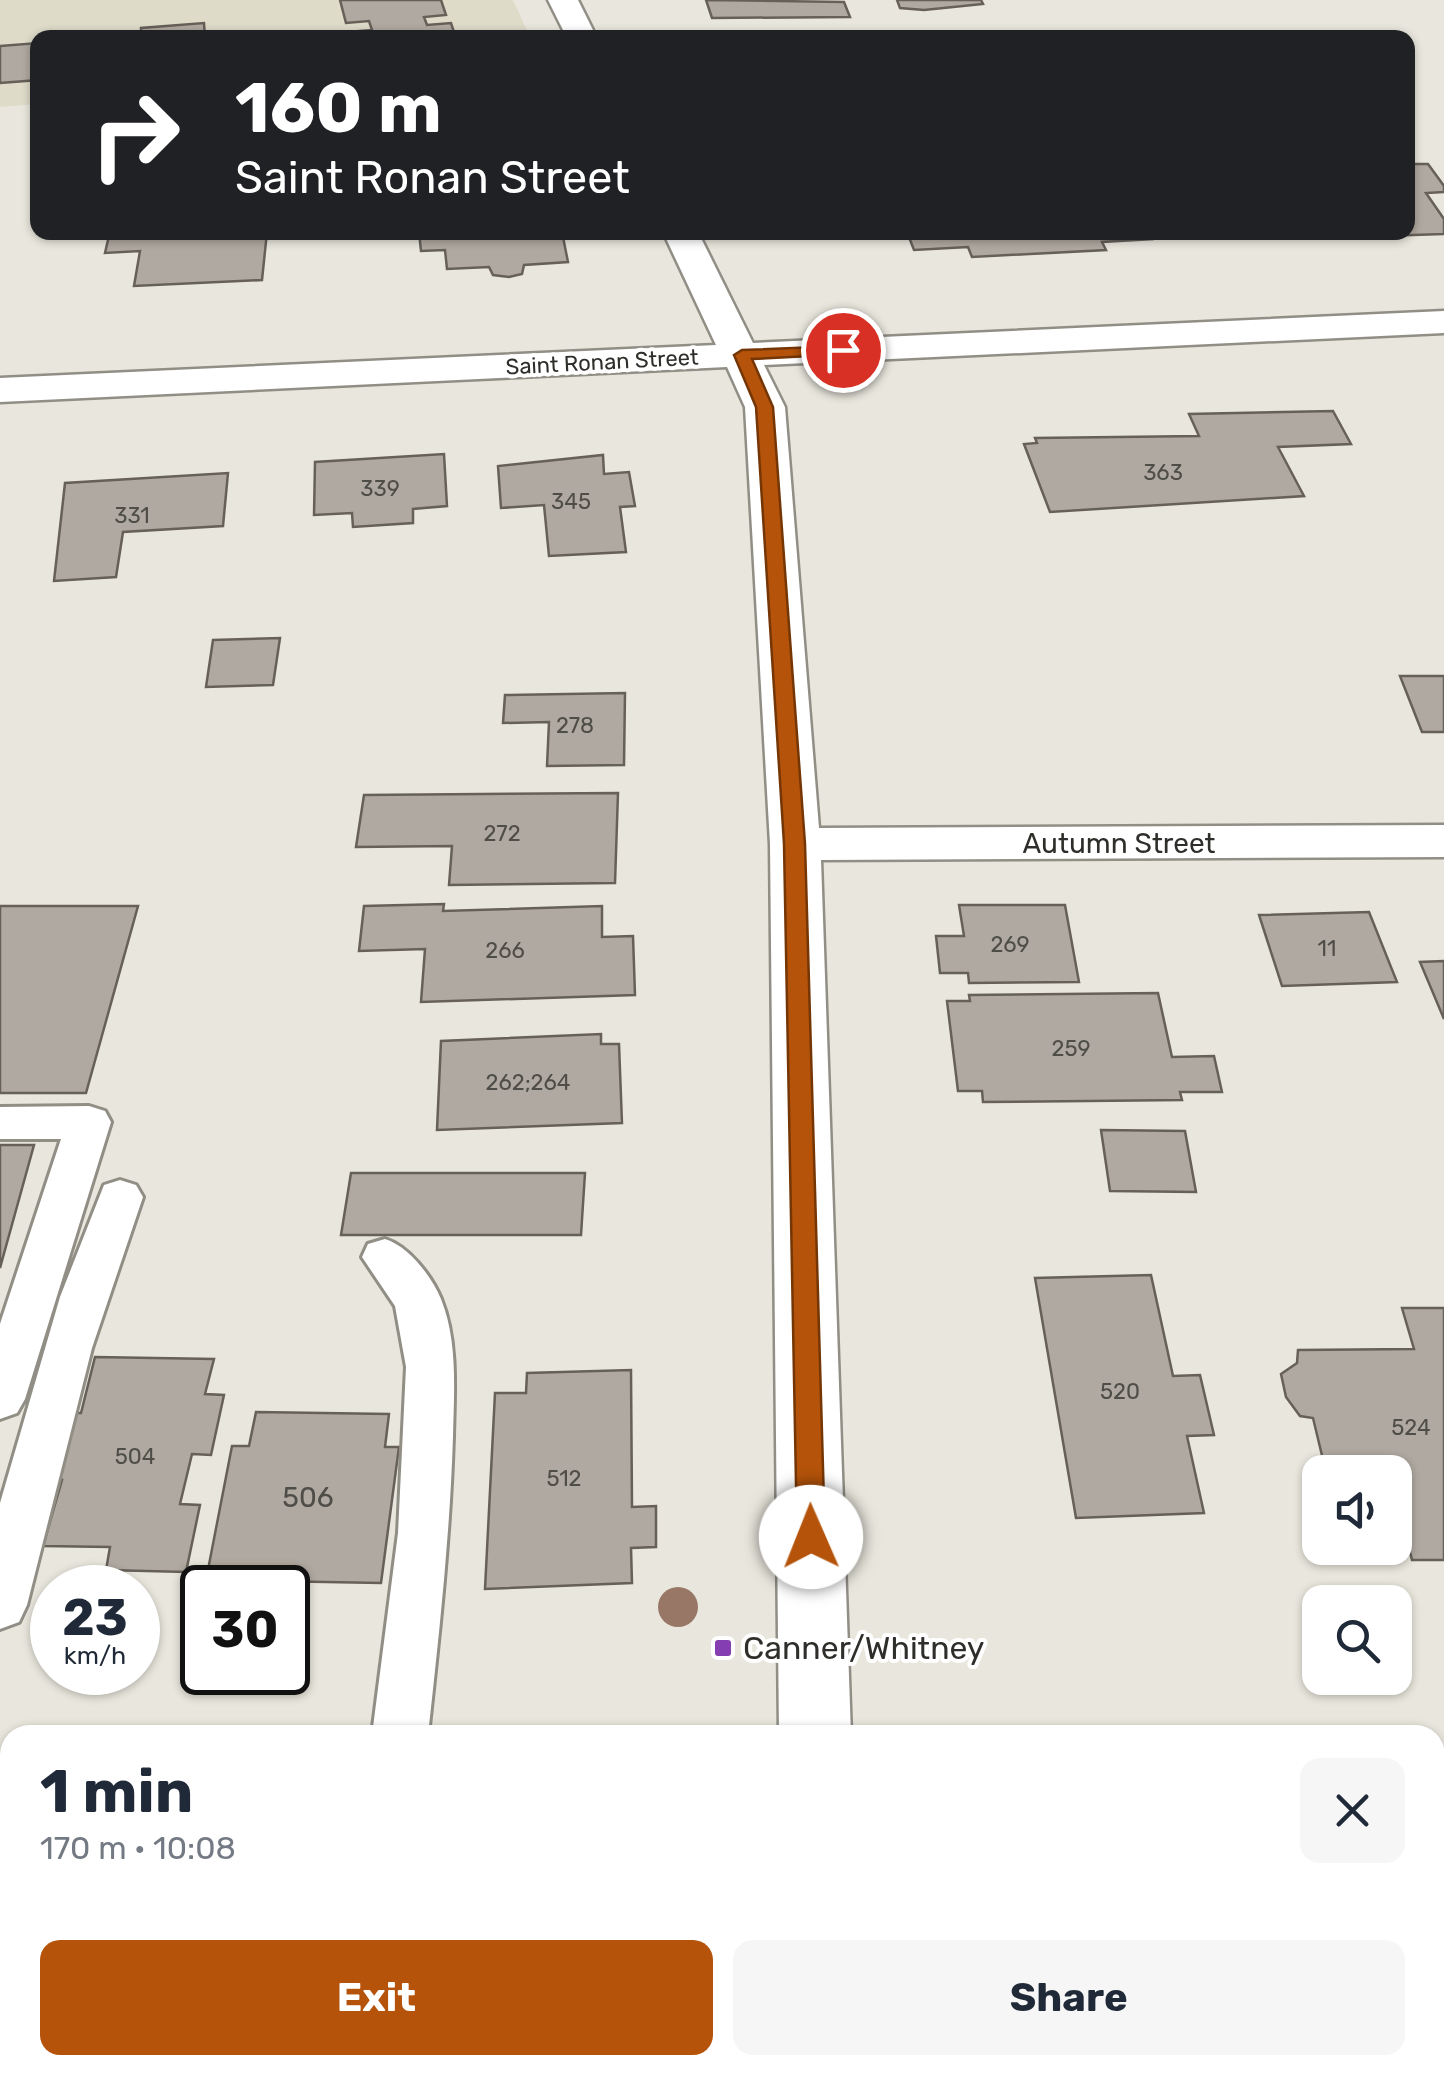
<!DOCTYPE html>
<meta charset="utf-8">
<style>
body{margin:0;font-family:Rubik,sans-serif;background:#f6f6f7;color:#1f2937;height:100vh;display:flex;flex-direction:column;font-size:38px;white-space:nowrap}
*{box-sizing:border-box;margin:0}
p{font-size:32px;color:#747a83}
.icon{flex:none;width:55px;height:55px;fill:none;stroke:currentColor;stroke-width:2;stroke-linecap:round;stroke-linejoin:round}
.map{position:relative;flex:1;overflow:hidden}
.side{position:absolute;left:0px;top:1725px;width:1445px;height:350px;display:flex;flex-direction:column;background:#fff;border-radius:30px 30px 0 0;box-shadow:0 2px 8px #0004}
.side>*{flex:none}
.guide{position:absolute;left:30px;top:30px;width:1385px;height:210px;border-radius:20px;box-shadow:0 2px 8px #0004;background:#202124;color:#fff;overflow:hidden}
.tools{position:absolute;left:1302px;top:1455px;display:grid;gap:20px}
.tools a{display:grid;place-items:center;width:110px;height:110px;border-radius:20px;background:#fff;box-shadow:0 2px 8px #0004;font-size:50px}
.speed{position:absolute;left:30px;top:1565px;display:flex;gap:20px;font-size:50px;font-weight:700;text-align:center}
.speed>*{display:grid;place-content:center;width:130px;height:130px;border-radius:50%;background:#fff;box-shadow:0 2px 8px #0004;line-height:1}
.speed small{font-size:25px;font-weight:400}
.speed .limit{border:5px solid #111;border-radius:15px;background:#fff;color:#111}
.pin{position:absolute;display:grid;place-items:center;width:85px;height:85px;color:#fff;margin:-42px;border:5px solid #fff;border-radius:50%;box-shadow:0 2px 10px #0007}
.me{position:absolute;width:110px;margin:-55px;rotate:359deg;stroke-linejoin:round;filter:drop-shadow(0 0 8px #0008)}
.turn{display:flex;align-items:center;gap:35px;height:210px;padding:0 40px;font-size:45px}
.turn .icon{width:130px;height:130px;stroke-width:2.5}
.turn b{display:block;font-size:70px;line-height:85px}
.round{display:grid;place-items:center;flex:none;width:105px;height:105px;border-radius:20px;background:#f6f6f7}
.summary{display:flex;align-items:center;justify-content:space-between;height:170px;padding:0 40px}
h1{font-size:60px;font-weight:700;line-height:75px}
.primary-button{display:flex;gap:20px;margin-top:auto;padding:20px 40px}
.primary-button a{flex:1;height:115px;border-radius:20px;background:#b45309;color:#fff;font-size:40px;font-weight:700;line-height:115px;text-align:center}
.primary-button a+a{background:#f6f6f7;color:#1f2937}
.map>svg:first-child{display:block}
.built{fill:#dedbc9}
.building{fill:#b0a9a1;stroke:#666059;stroke-width:2.5}
.lines{fill:none;stroke-linecap:round;stroke-linejoin:round}
.lane-casing{stroke:#908e85;stroke-width:6}
.street-casing{stroke:#908e85;stroke-width:5}
.primary-casing{stroke:#908e85;stroke-width:5}
.lane{fill:#fff;fill-rule:evenodd}
.street{fill:#fff;fill-rule:evenodd}
.primary{fill:#fff;fill-rule:evenodd}
.tree{fill:#987767}
.route{fill:#b45309;stroke:#753606;stroke-width:2.5}
.poi-dot{fill:#853eb1;stroke:#fff;stroke-width:4}
.labels{text-anchor:middle;dominant-baseline:central;stroke-width:8;stroke-linejoin:round;paint-order:stroke}
.far-street-label{font-size:22px;fill:#2f2e2a;stroke:#fff}
.number-label{font-size:22px;fill:#4f4d48}
.street-label{font-size:28px;fill:#2f2e2a;stroke:#fff}
.near-number-label{font-size:28px;fill:#4f4d48}
.near-poi-label{font-size:32px;fill:#2f2e2a;stroke:#fff;text-anchor:start}
</style>
<div class="map">
<svg width="1444" height="2075" viewBox="0 0 1444 2075">
<rect width="100%" height="100%" fill="#e9e7dd"/>
<!-- built -->
<path class="built" d="M 0,0 L 513,0 L 530,37 L 38,38 L 37,104 L 0,107 Z"/>
<!-- building -->
<path class="building" d="M 340,0 L 441,0 L 446,15 L 424,17 L 427,25 L 451,23 L 456,38 L 337,38 L 336,33 L 372,30 L 369,21 L 346,23 Z
M 706,0 L 844,2 L 850,17 L 712,18 Z
M 897,0 L 981,0 L 983,4 L 924,10 L 900,8 Z
M 204,23 L 205,38 L 107,38 L 141,35 L 141,28 Z
M 38,43 L 38,80 L 0,83 L 0,46 Z
M 1408,164 L 1428,164 L 1444,186 L 1444,192 L 1426,193 L 1444,219 L 1444,234 L 1321,238 L 1318,232 L 1408,232 Z
M 186,232 L 267,232 L 262,280 L 134,286 L 140,251 L 105,253 L 109,236 L 175,233 L 174,237 L 186,236 Z
M 419,232 L 562,232 L 568,262 L 524,265 L 522,274 L 509,277 L 493,275 L 489,267 L 447,269 L 445,250 L 421,251 Z
M 907,232 L 1148,232 L 1152,239 L 1102,242 L 1106,250 L 972,257 L 968,247 L 914,250 Z
M 1333,411 L 1351,444 L 1278,447 L 1304,496 L 1050,512 L 1024,444 L 1037,443 L 1035,438 L 1199,436 L 1189,414 Z
M 444,454 L 447,506 L 413,509 L 413,523 L 353,527 L 352,513 L 314,515 L 315,462 Z
M 603,455 L 604,474 L 629,472 L 635,506 L 620,507 L 626,552 L 549,556 L 544,505 L 501,508 L 498,466 Z
M 228,473 L 223,526 L 123,532 L 116,577 L 54,581 L 65,483 Z
M 280,638 L 273,685 L 206,687 L 213,640 Z
M 1400,676 L 1444,676 L 1444,732 L 1422,732 Z
M 625,693 L 624,765 L 547,766 L 549,722 L 503,723 L 505,695 Z
M 618,793 L 615,883 L 449,885 L 452,846 L 356,847 L 364,795 Z
M 444,904 L 443,911 L 602,906 L 602,937 L 633,936 L 635,995 L 421,1002 L 425,949 L 359,951 L 364,906 Z
M 959,905 L 1065,905 L 1079,982 L 969,983 L 968,973 L 940,973 L 936,936 L 964,936 Z
M 0,906 L 138,906 L 86,1093 L 0,1093 Z
M 1369,912 L 1397,982 L 1282,986 L 1259,915 Z
M 1444,961 L 1444,1019 L 1420,962 Z
M 1158,993 L 1172,1057 L 1214,1056 L 1222,1092 L 1180,1092 L 1182,1100 L 983,1102 L 982,1091 L 958,1091 L 947,1001 L 970,1001 L 969,995 Z
M 601,1034 L 601,1044 L 619,1044 L 622,1123 L 437,1130 L 441,1041 Z
M 1101,1130 L 1185,1131 L 1196,1192 L 1110,1191 Z
M 0,1145 L 34,1145 L 0,1268 Z
M 351,1173 L 585,1173 L 581,1235 L 341,1235 Z
M 1151,1275 L 1173,1376 L 1200,1375 L 1214,1435 L 1187,1436 L 1204,1513 L 1076,1518 L 1035,1278 Z
M 1402,1308 L 1444,1308 L 1444,1560 L 1412,1560 L 1400,1512 L 1395,1512 L 1395,1472 L 1326,1472 L 1313,1418 L 1300,1416 L 1286,1397 L 1281,1374 L 1297,1363 L 1298,1350 L 1414,1349 Z
M 95,1357 L 214,1359 L 205,1394 L 224,1395 L 211,1455 L 192,1454 L 180,1504 L 200,1505 L 186,1572 L 106,1570 L 110,1547 L 43,1546 L 62,1480 L 42,1479 L 62,1413 L 81,1413 Z
M 631,1370 L 632,1507 L 656,1506 L 656,1547 L 631,1548 L 632,1583 L 485,1589 L 495,1393 L 526,1393 L 527,1373 Z
M 256,1412 L 389,1414 L 385,1447 L 399,1447 L 381,1583 L 206,1580 L 232,1446 L 249,1446 Z"/>
<g class="lines">
<!-- lane casing -->
<g class="lane-casing">
<path id="lane" d="M 89,1106 L 105,1111 L 111,1122 L 25,1399 L 17,1413 L 0,1419 L 0,1324 L 61,1139 L 0,1139 L 0,1107 Z
M 120,1180 L 136,1185 L 143,1197 L 92,1348 L 27,1605 L 19,1622 L 0,1629 L 0,1503 L 60,1297 L 104,1185 Z
M 385,1239 C 408,1246 431,1275 441,1299 C 458,1341 454,1391 453,1436 C 450,1536 439,1635 428,1735 L 372,1735 L 398,1533 L 406,1367 L 395,1306 L 362,1257 L 368,1244 Z"/>
</g>
<!-- street casing -->
<g class="street-casing">
<path id="street" d="M 548,0 L 578,0 L 597,38 L 567,38 Z
M 663,232 L 698,232 L 753,343 L 1444,311 L 1444,333 L 764,365 L 785,407 L 819,828 L 1444,825 L 1444,857 L 821,860 L 851,1735 L 779,1735 L 770,844 L 745,407 L 727,367 L 0,402 L 0,378 L 716,345 Z
M 786,2065 L 866,2065 L 866,2075 L 786,2075 Z"/>
</g>
<!-- primary casing -->
<g class="primary-casing">
<path id="primary" d="M 1435,1862 L 1444,1862 L 1444,1938 L 1435,1938 Z
M 0,1887 L 10,1887 L 10,1963 L 0,1963 Z"/>
</g>
<!-- lane -->
<use href="#lane" class="lane"/>
<!-- street -->
<use href="#street" class="street"/>
<!-- primary -->
<use href="#primary" class="primary"/>
</g>
<!-- trees -->
<circle class="tree" cx="678" cy="1607" r="20"/>
<!-- route -->
<path class="route" d="M 843,346 L 851,350 L 849,354 L 752,359 L 773,407 L 805,844 L 825,1537 L 821,1545 L 811,1549 L 801,1545 L 797,1537 L 784,844 L 756,407 L 734,355 L 742,350 Z"/>
<!-- markers -->
<rect class="poi-dot" x="713" y="1638" width="20" height="20" rx="5"/>
<g class="labels">
<!-- far-street labels -->
<g class="far-street-label">
<text transform="translate(602 362) rotate(-3)">Saint Ronan Street</text>
</g>
<!-- number labels -->
<g class="number-label">
<text x="1163" y="472">363</text>
<text x="380" y="488">339</text>
<text x="571" y="501">345</text>
<text x="132" y="515">331</text>
<text x="575" y="725">278</text>
<text x="502" y="833">272</text>
<text x="1010" y="944">269</text>
<text x="1327" y="948">11</text>
<text x="505" y="950">266</text>
<text x="1071" y="1048">259</text>
<text x="528" y="1082">262;264</text>
<text x="1120" y="1391">520</text>
<text x="1411" y="1427">524</text>
<text x="135" y="1456">504</text>
<text x="564" y="1478">512</text>
</g>
<!-- street labels -->
<g class="street-label">
<text x="1119" y="843">Autumn Street</text>
</g>
<!-- near-number labels -->
<g class="near-number-label">
<text x="308" y="1497">506</text>
</g>
<!-- near-poi labels -->
<g class="near-poi-label">
<text x="743" y="1648">Canner/Whitney</text>
</g>
</g>
</svg>
<div class="tools">
<a><svg class="icon" aria-label="sound" viewBox="0 0 24 24"><path d="M4 9h4l5-4v14l-5-4H4zM17 9q2 3 0 6"/></svg></a>
<a><svg class="icon" aria-label="search" viewBox="0 0 24 24"><circle cx="10" cy="10" r="6"/><path d="M15 15l6 6"/></svg></a>
</div>
<div class="speed"><div>23<small>km/h</small></div><div class="limit">30</div></div>
<div class="pin" style="left:843px;top:350px;background:#d93025"><svg class="icon" aria-label="arrive" viewBox="0 0 24 24"><path d="M6 21V4h12l-3 4 3 4H6"/></svg></div>
<svg class="me" style="left:811px;top:1537px" viewBox="-20 -20 40 40"><circle r="19" fill="#fff"/><path d="M0-13L10 11 0 6-10 11z" fill="#b45309"/></svg>
<div class="guide">
<div class="turn"><svg class="icon" aria-label="right" viewBox="0 0 24 24"><path d="M7 20v-9h11M14 6l5 5-5 5"/></svg><div><b>160 m</b>Saint Ronan Street</div></div>
</div>
<section class="side">
<div class="summary"><div><h1>1 min</h1><p>170 m · 10:08</p></div><a class="round"><svg class="icon" aria-label="close" viewBox="0 0 24 24"><path d="M6 6l12 12M18 6L6 18"/></svg></a></div>
<div class="primary-button"><a>Exit</a><a>Share</a></div>
</section>
</div>
